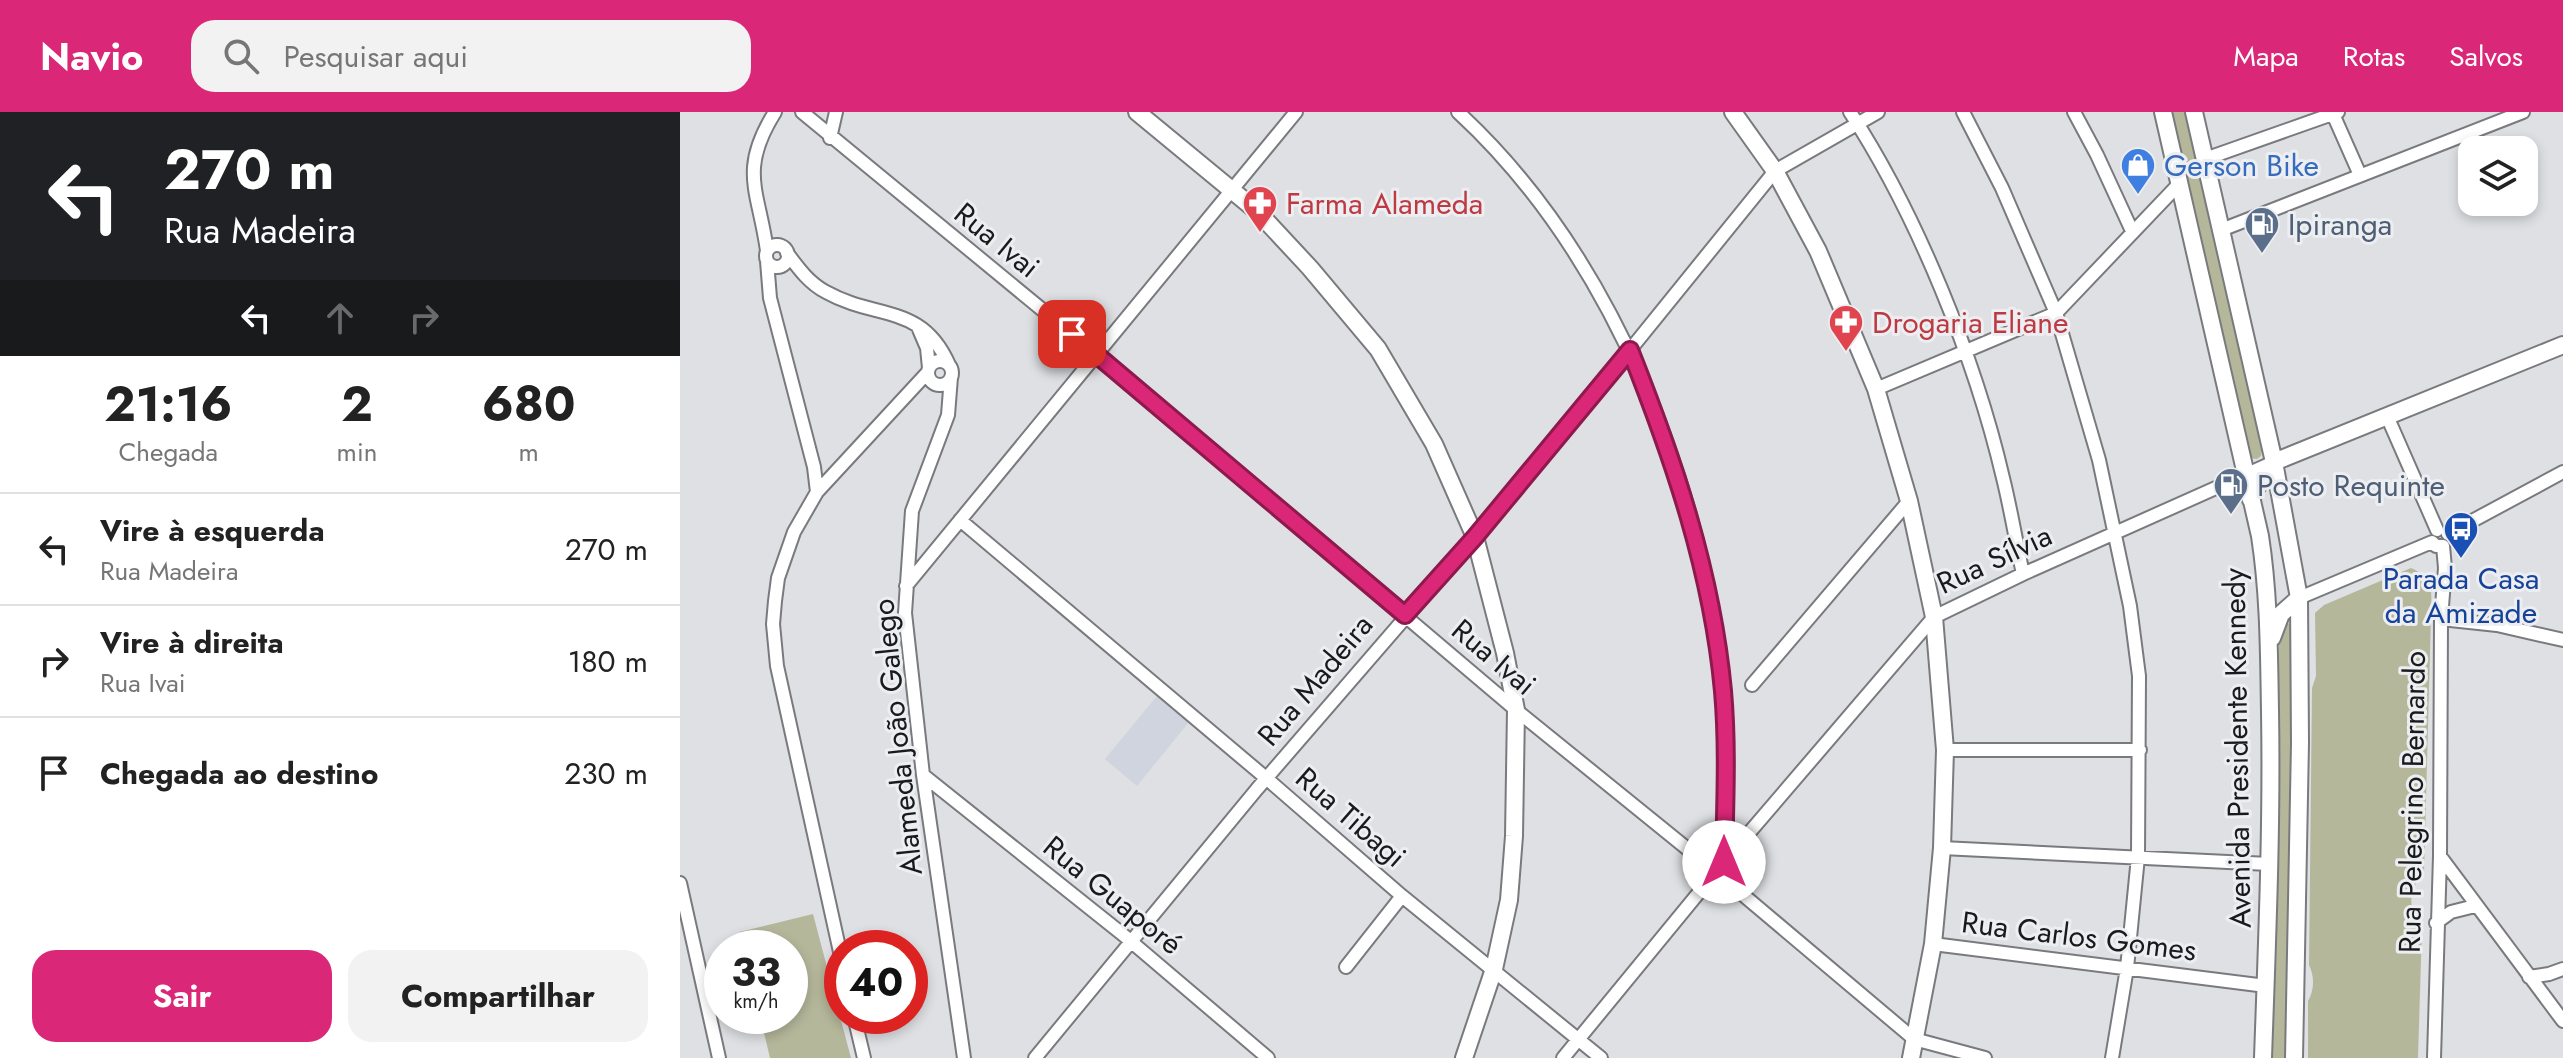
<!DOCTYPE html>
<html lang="pt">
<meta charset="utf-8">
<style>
body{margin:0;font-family:Jost,sans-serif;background:#f2f2f2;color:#222;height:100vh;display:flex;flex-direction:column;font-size:30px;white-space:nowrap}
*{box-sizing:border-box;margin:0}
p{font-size:26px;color:#767676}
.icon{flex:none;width:44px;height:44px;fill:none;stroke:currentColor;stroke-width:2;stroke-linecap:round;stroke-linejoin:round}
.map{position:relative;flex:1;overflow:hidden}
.sheet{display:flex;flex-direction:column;background:#fff;width:680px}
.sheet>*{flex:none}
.top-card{background:#202124;color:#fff;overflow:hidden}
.tools{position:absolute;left:1778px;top:24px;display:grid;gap:16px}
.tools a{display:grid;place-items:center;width:80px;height:80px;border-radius:16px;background:#fff;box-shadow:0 4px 12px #0003;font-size:40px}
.speed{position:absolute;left:24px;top:818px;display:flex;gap:16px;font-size:40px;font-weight:700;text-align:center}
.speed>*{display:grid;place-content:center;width:104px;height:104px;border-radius:50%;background:#fff;box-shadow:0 4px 12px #0003;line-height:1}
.speed small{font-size:20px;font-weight:400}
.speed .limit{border:12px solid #d22;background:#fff;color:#111}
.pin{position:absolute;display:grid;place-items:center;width:68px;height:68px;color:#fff;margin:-34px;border-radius:16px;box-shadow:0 4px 12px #0006}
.me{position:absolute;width:88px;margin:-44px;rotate:0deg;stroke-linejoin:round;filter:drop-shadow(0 0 6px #0008)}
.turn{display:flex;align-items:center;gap:28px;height:168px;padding:0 32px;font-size:36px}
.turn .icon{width:104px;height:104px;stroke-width:2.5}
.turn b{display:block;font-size:56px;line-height:68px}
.lanes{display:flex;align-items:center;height:76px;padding:0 32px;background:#0003;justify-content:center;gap:40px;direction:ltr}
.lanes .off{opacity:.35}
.eta{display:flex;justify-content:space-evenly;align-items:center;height:136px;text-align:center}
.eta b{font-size:48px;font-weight:700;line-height:56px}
.primary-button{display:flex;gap:16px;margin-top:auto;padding:16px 32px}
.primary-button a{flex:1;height:92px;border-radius:24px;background:#db2777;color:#fff;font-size:32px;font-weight:700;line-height:92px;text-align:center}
.primary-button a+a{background:#f2f2f2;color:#222}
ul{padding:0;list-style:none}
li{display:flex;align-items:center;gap:24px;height:112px;padding:0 32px;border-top:2px solid #e0e0e0}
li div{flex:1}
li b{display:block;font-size:30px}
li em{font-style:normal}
header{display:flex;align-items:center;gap:48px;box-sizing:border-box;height:112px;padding:0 40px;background:#db2777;color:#fff}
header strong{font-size:38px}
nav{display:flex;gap:44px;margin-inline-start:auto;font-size:28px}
.search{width:560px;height:72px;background:#f2f2f2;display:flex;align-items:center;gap:20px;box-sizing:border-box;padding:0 28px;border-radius:24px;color:#767676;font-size:30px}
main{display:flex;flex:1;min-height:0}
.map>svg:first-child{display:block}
.built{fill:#cfd4de}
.green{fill:#b5b79b}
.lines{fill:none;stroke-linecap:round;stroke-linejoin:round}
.minor-casing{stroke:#797a7d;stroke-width:16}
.major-casing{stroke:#797a7d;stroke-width:20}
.minor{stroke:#fff;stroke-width:12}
.major{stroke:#fff;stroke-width:16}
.route-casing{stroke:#8e194d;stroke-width:20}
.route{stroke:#db2777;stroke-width:14}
.labels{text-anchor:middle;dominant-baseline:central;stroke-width:6;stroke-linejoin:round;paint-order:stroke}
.shop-label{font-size:30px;fill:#366cbe;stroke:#eceef1;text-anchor:start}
.health-label{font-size:30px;fill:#be3a42;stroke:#eceef1;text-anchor:start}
.service-label{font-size:30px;fill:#4e5e75;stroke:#eceef1;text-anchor:start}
.street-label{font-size:30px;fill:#191a1b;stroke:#eceef1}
.transit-label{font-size:30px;fill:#164399;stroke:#eceef1}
</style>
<header>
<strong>Navio</strong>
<div class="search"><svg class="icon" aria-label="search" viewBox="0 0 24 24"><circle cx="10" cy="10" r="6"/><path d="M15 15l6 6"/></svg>Pesquisar aqui</div>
<nav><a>Mapa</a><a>Rotas</a><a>Salvos</a></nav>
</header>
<main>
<section class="sheet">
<div class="top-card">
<div class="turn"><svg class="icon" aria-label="left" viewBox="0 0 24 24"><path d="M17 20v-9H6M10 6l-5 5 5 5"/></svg><div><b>270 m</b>Rua Madeira</div></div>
<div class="lanes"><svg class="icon" aria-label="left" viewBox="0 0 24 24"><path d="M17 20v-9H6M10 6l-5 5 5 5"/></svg><svg class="icon off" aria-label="ahead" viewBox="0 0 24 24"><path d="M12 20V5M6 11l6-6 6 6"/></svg><svg class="icon off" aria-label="right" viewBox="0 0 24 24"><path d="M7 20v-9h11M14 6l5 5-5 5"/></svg></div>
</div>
<div class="eta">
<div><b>21:16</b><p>Chegada</p></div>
<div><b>2</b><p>min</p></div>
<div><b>680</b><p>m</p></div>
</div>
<ul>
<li><svg class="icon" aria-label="left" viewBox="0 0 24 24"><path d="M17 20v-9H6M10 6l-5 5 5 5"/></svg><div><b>Vire à esquerda</b><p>Rua Madeira</p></div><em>270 m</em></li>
<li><svg class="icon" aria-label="right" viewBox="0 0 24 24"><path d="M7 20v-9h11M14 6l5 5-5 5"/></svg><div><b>Vire à direita</b><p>Rua Ivai</p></div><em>180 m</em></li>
<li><svg class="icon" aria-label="arrive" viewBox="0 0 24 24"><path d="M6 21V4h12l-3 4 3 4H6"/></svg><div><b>Chegada ao destino</b></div><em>230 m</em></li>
</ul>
<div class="primary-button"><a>Sair</a><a>Compartilhar</a></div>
</section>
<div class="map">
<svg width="1883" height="946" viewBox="0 0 1883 946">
<rect width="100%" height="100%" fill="#dfe0e3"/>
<!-- built -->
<path class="built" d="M 477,584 L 509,610 L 457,674 L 425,647 Z"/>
<!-- green -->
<path class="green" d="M 1492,0 L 1505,0 L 1582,337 L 1581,344 L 1577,347 L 1569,346 Z
M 1731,456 C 1756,467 1751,480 1751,504 L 1744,761 C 1728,777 1727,797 1742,815 L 1738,946 L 1628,946 L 1628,889 C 1634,879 1635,865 1629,853 L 1632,576 L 1636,564 L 1635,501 L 1644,493 Z
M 1604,507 L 1610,513 L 1612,521 L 1614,752 L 1609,946 L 1591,946 L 1599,516 Z
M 133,802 L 171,946 L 90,946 L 80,904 L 110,904 L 110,836 L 63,836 L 59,820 Z"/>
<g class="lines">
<!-- minor casing -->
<g class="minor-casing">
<path id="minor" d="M 122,0 L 416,242 L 836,598 L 1036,760 L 1234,927 L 1305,946
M 778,0 C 932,142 1024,374 1043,580 C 1048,636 1045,694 1044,750
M 1170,0 C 1237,103 1295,246 1323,366 C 1331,398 1336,430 1343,462
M 1283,0 L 1322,76 L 1376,201 L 1419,348 L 1450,494 L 1459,564 L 1458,745 L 1447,856 L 1432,946
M 1394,0 L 1417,43 L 1452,119
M 1653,2 L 1680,63
M 150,26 L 156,0
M 1525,47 L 1658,0
M 1541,118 L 1843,0
M86 144a11 11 0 1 1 22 0a11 11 0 1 1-22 0Z
M 87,139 C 79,79 58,59 95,0
M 107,141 C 119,157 129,171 146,180 C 196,208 242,191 269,253
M 87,149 L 90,186 L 134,355 L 137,380
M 238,215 L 247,236 L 249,256
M248 261a12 12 0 1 1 24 0a12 12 0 1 1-24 0Z
M 271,265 L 268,303 L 232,399 L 225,501 L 243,663 L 284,946
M 1196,277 L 1376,201 L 1499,72
M 1707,304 L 1757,418
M 280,408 L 586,666 L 722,784 L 921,946
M 1768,422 L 1883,360
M 226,474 L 616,0
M 1619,486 L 1752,430 L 1756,434 L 1763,434
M 1761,507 L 1817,513 L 1883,528
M 1072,573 L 1229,389
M 1265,638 L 1460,638
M 243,663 L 441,821 L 588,946
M 1262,736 L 1589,752
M 1760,744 L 1883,909
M 0,771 L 39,946
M 1756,811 L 1771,800 L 1795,794
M 1253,832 L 1586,874
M 162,849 L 97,554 L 93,512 L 95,489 L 98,466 L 114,420 L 137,380 L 248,260
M 666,855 L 722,784
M 1849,865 L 1869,862 L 1883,857
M 174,904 L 184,946
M 355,946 L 577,677 L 795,425 L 950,238 L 1095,59 L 1198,0
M 883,946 L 1044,750 L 1254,505 L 1343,462 L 1594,350
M 1754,946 L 1760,744 L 1761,507 L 1765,456 L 1763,434"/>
</g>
<!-- major casing -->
<g class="major-casing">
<path id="major" d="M 457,0 L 577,99 L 630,156 L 698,237 L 754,332 L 795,425 L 825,541 L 836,598 L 834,724 L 829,788 L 814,857 L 784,946
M 1053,0 L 1095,59 L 1138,139 L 1196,277 L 1229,389 L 1254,505 L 1265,638 L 1262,736 L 1253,832 L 1231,946
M 1483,0 L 1580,424 C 1589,482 1589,541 1590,599 C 1592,715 1587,831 1583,946
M 1514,0 L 1594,350 L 1619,486 L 1620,631 L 1614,946
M 1594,350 L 1883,233
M 1571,388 L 1576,376 L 1594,350
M 1592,526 L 1601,502 L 1619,486"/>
</g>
<!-- minor -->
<use href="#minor" class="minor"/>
<!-- major -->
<use href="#major" class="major"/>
</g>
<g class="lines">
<!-- route casing -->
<g class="route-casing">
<path id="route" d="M 392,222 L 725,503 L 795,425 L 950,238 C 994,349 1032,460 1043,579 C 1048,636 1045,694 1044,750"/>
</g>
<!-- route -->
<use href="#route" class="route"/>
</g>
<!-- icons -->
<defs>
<g id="shop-pin" transform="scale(1.8)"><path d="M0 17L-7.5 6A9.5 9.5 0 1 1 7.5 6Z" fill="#3f7fe0" stroke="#eceef1"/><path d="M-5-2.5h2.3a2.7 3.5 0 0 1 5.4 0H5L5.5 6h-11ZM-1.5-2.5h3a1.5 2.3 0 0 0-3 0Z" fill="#fff"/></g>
<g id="pharmacy-pin" transform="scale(1.8)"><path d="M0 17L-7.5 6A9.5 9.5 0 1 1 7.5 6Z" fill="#e0444e" stroke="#eceef1"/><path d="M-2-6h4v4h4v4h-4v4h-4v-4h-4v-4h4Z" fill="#fff"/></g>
<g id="fuel-pin" transform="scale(1.8)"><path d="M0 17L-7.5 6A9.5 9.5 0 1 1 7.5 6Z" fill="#5c6f8a" stroke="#eceef1"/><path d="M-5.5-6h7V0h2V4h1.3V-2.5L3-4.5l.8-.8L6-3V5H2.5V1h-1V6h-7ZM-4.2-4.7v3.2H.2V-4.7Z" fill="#fff"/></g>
<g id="bus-pin" transform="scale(1.8)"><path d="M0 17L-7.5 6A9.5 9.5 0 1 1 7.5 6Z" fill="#1a4fb4" stroke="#eceef1"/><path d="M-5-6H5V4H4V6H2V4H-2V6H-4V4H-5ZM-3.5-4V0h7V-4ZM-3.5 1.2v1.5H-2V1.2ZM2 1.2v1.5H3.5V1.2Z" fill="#fff"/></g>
</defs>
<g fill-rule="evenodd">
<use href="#shop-pin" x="1458" y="53"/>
<use href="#pharmacy-pin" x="580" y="91"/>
<use href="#fuel-pin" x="1582" y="112"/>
<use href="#pharmacy-pin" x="1166" y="210"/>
<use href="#fuel-pin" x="1551" y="373"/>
<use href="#bus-pin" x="1781" y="417"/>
</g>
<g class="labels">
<!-- shop labels -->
<g class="shop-label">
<text x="1484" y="53">Gerson Bike</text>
</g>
<!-- health labels -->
<g class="health-label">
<text x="606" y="91">Farma Alameda</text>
<text x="1192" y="210">Drogaria Eliane</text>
</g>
<!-- service labels -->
<g class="service-label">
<text x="1608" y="112">Ipiranga</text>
<text x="1577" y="373">Posto Requinte</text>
</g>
<!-- street labels -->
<g class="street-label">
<text transform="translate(317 128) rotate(39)">Rua Ivai</text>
<text transform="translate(1314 447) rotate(-25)">Rua Sílvia</text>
<text transform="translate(814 545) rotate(40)">Rua Ivai</text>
<text transform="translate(635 568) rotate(-50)">Rua Madeira</text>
<text transform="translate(217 625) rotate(-96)">Alameda João Galego</text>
<text transform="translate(1557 636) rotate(-91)">Avenida Presidente Kennedy</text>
<text transform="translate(1732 690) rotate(-89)">Rua Pelegrino Bernardo</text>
<text transform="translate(671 705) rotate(41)">Rua Tibagi</text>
<text transform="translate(433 783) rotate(39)">Rua Guaporé</text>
<text transform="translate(1399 824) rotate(7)">Rua Carlos Gomes</text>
</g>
<!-- transit labels -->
<g class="transit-label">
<text x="1781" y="466">Parada Casa<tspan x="1781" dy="34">da Amizade</tspan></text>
</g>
</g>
</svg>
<div class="tools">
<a><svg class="icon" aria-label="layers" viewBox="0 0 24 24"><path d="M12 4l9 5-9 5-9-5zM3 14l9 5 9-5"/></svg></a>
</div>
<div class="speed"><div>33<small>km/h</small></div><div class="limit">40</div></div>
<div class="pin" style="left:392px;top:222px;background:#d93025"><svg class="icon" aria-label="arrive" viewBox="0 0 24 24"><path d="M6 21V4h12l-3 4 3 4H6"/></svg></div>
<svg class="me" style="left:1044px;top:750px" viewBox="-20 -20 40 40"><circle r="19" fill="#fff"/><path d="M0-13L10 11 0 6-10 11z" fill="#db2777"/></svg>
</div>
</main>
